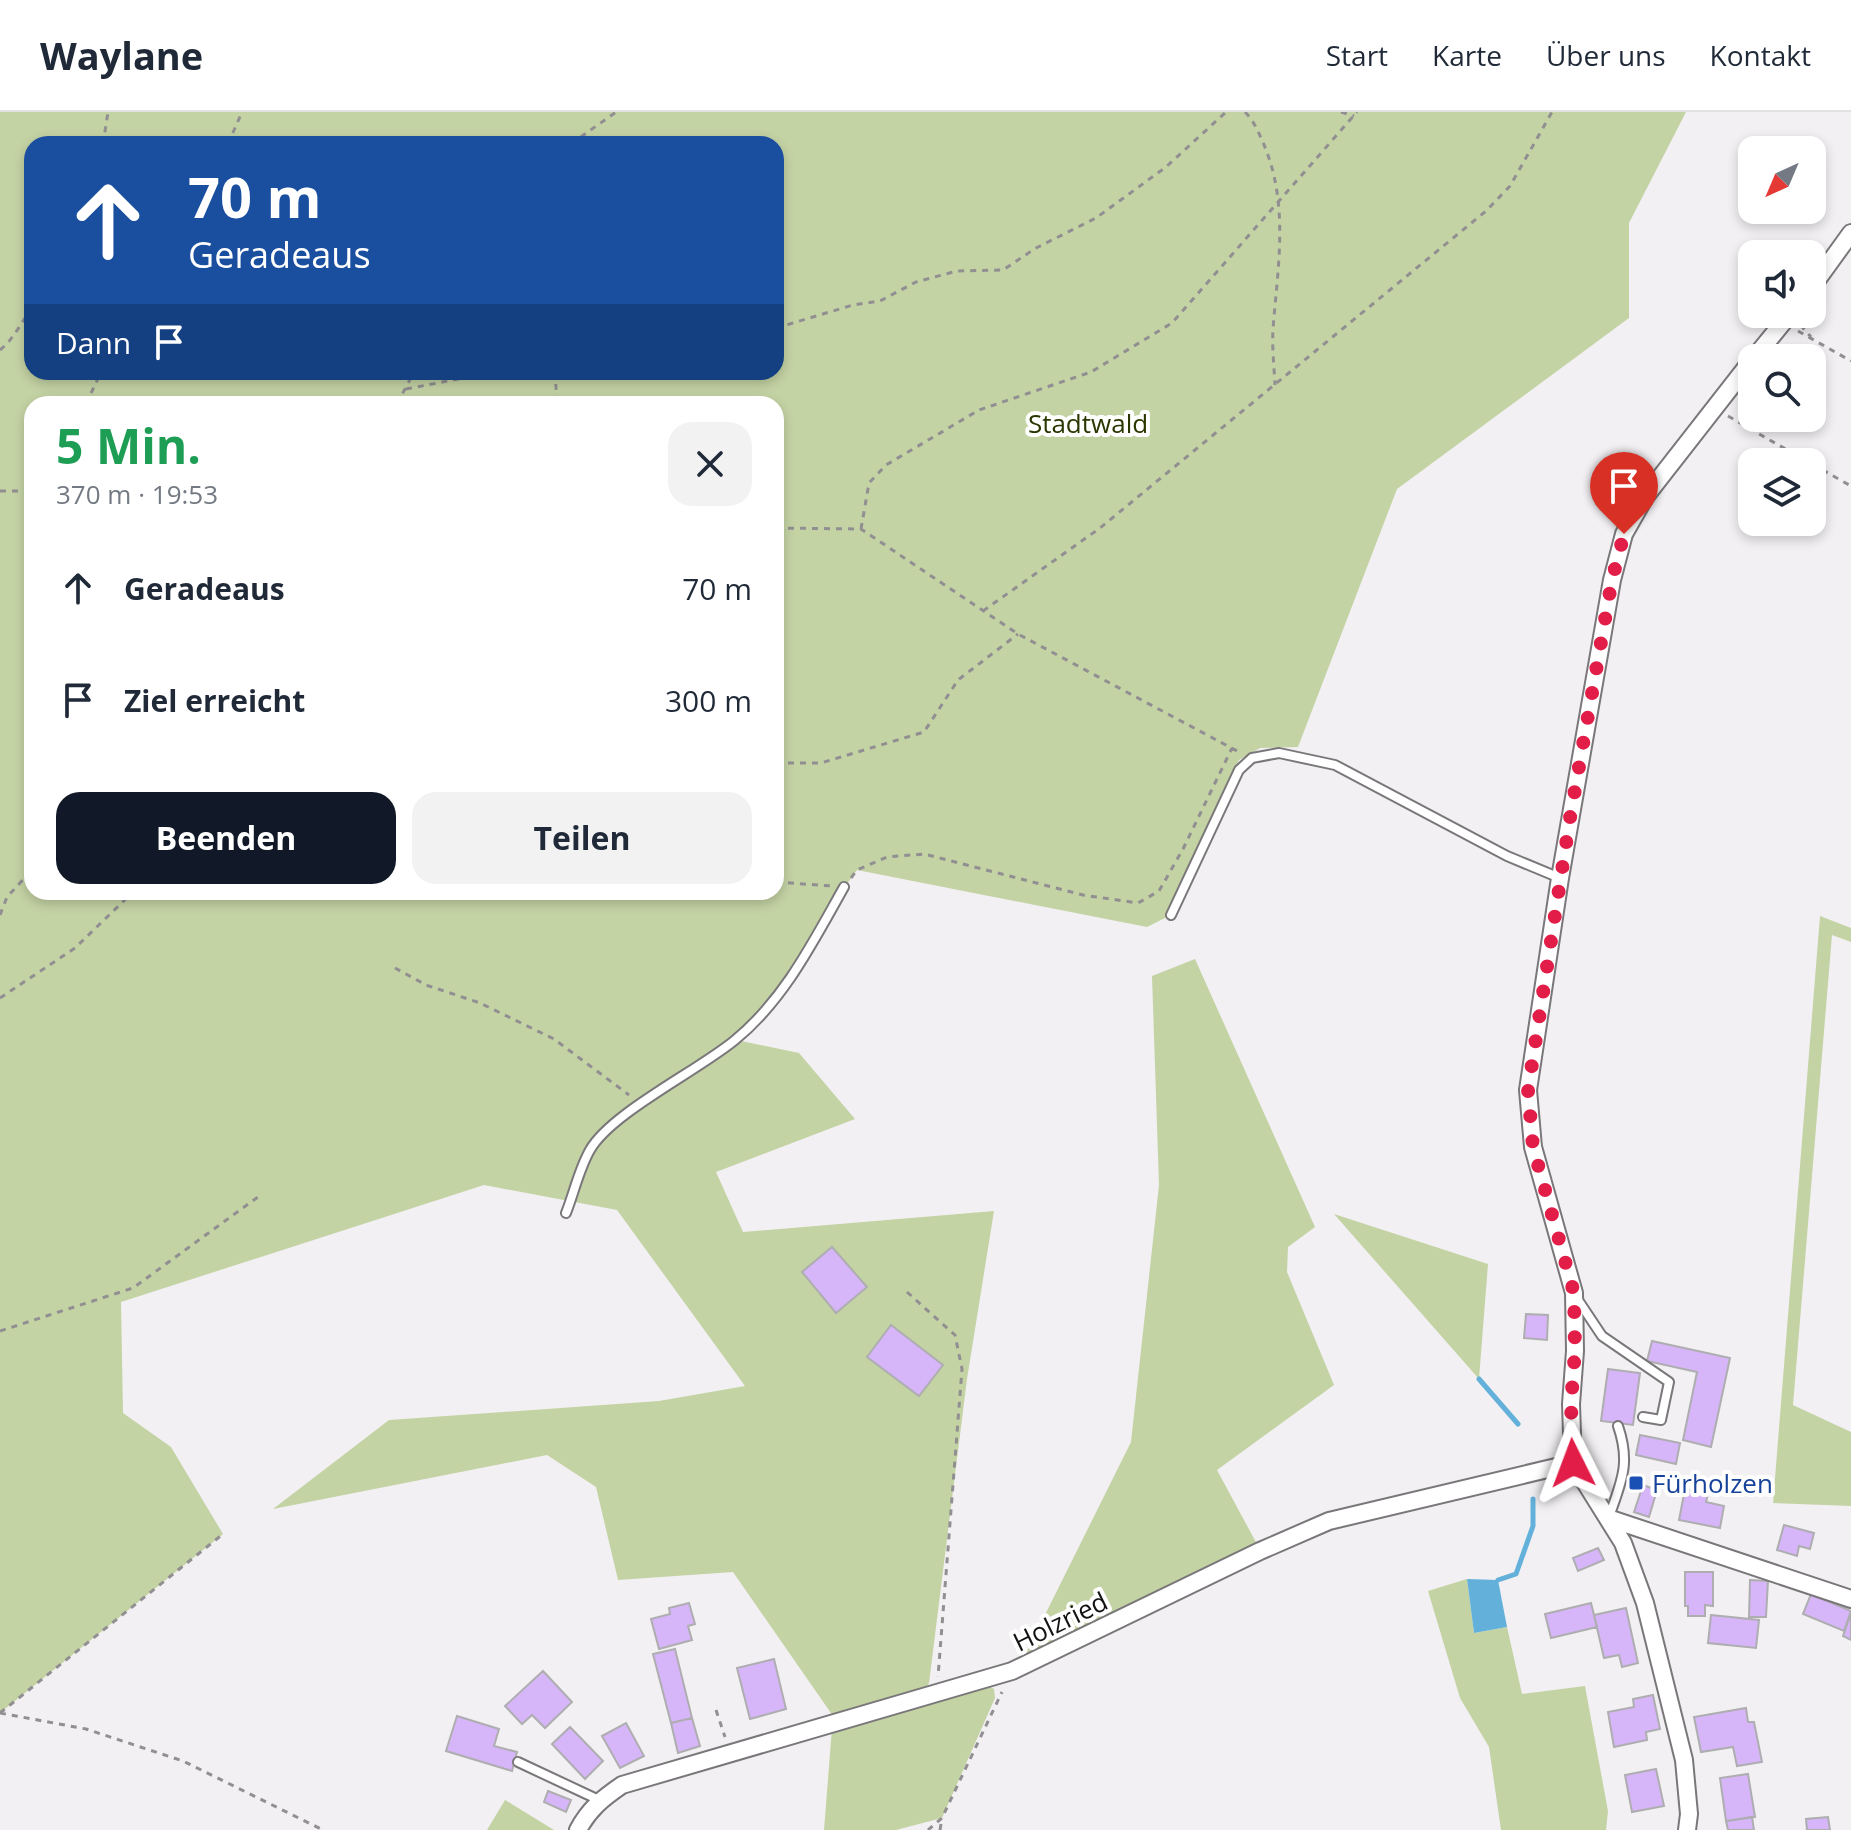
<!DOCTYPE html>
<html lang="de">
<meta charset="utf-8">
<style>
body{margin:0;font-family:"Open Sans",sans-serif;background:#f2f2f3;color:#1f2937;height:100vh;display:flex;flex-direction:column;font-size:30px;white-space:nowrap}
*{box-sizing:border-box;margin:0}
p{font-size:26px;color:#747a83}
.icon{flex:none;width:44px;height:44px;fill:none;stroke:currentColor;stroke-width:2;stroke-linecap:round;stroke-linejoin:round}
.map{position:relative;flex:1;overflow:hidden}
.side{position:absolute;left:24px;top:284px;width:760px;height:504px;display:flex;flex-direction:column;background:#fff;border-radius:24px;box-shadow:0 4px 12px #0003}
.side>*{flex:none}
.top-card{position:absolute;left:24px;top:24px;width:760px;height:244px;border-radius:24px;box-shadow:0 4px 12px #0003;background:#1a4fa0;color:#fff;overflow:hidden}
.needle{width:52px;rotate:224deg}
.fabs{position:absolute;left:1738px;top:24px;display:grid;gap:16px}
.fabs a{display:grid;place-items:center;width:88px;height:88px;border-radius:16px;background:#fff;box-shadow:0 4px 12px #0003;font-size:40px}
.pin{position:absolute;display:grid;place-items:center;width:68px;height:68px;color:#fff;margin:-82px -34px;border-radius:50% 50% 50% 0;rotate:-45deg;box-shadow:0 0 8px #0007}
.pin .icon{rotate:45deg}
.me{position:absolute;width:88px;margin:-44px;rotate:357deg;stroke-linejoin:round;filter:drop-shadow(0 0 6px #0008)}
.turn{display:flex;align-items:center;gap:28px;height:168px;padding:0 32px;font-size:36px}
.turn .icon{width:104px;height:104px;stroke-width:2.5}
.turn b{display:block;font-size:56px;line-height:68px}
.then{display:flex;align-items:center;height:76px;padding:0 32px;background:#0003;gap:16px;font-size:30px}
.round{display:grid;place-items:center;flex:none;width:84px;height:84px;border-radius:24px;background:#f2f2f3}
.headline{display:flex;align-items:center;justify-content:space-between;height:136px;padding:0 32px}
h1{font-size:48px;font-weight:700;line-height:60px;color:#1e9e55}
.primary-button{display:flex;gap:16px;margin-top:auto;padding:16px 32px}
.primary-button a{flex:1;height:92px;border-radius:24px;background:#111827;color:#fff;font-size:32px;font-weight:700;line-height:92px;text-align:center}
.primary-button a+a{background:#f2f2f3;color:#1f2937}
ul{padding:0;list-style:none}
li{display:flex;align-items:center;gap:24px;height:112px;padding:0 32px}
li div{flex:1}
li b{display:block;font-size:30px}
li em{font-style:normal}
header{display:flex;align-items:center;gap:48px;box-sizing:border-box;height:112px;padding:0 40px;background:#fff;border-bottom:2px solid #e0e1e3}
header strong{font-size:38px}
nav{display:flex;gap:44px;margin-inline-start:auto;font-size:28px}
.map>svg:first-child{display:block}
.green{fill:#c4d3a4;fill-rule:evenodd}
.water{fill:#63b1da}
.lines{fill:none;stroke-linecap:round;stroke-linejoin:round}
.stream{stroke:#63b1da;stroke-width:5}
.building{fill:#d6b6f9;stroke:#aeadb0;stroke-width:2}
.lane-casing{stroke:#7a777a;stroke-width:12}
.street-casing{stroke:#7a777a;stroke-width:20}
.path{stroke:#918f91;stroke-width:3;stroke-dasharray:6 6;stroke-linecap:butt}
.lane{stroke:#fff;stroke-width:8}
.street{stroke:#fff;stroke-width:16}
.route{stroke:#e11d48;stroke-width:14;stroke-dasharray:0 25.2}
.transit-dot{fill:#1a4fb4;stroke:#fff;stroke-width:3}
.labels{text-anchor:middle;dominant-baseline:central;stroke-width:8;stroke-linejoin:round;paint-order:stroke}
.park-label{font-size:26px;fill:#2a3700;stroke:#fff}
.transit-label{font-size:26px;fill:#164399;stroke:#fff;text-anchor:start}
.street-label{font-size:26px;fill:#131213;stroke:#fff}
</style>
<header>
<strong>Waylane</strong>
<nav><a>Start</a><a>Karte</a><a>Über uns</a><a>Kontakt</a></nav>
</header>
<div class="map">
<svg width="1851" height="1718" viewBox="0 0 1851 1718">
<rect width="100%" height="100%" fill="#f2f0f3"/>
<!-- green -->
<path class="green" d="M 0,0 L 1686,0 L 1629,111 L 1629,206 L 1397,377 L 1298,635 L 1260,636 L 1239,648 L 1171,803 L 1147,815 L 857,758 L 844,776 L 797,856 L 736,928 L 799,941 L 855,1007 L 716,1060 L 743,1120 L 994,1099 L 967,1267 L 929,1571 L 925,1578 L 833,1604 L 733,1460 L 618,1468 L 596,1375 L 547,1343 L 273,1397 L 389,1308 L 659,1289 L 745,1274 L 617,1098 L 484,1073 L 121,1190 L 123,1301 L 171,1335 L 223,1422 L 0,1601 ZM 32,32 L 776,32 L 776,260 L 32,260 ZM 32,292 L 776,292 L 776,780 L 32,780 Z
M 1820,804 L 1851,816 L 1851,830 L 1832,823 L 1793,1293 L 1851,1320 L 1851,1394 L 1773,1391 Z
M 1195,847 L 1315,1115 L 1288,1135 L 1287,1160 L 1334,1273 L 1217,1358 L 1258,1434 L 1024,1545 L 1131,1330 L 1159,1073 L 1152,864 Z
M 1334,1102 L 1488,1152 L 1479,1267 Z
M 1467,1467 L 1474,1521 L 1507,1515 L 1522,1582 L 1585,1574 L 1608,1699 L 1606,1718 L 1501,1718 L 1489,1635 L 1460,1586 L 1428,1479 Z
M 987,1573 L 994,1577 L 995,1586 L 942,1706 L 896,1718 L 824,1718 L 832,1616 Z
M 505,1688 L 554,1718 L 487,1718 Z"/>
<!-- water -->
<path class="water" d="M 1467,1467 L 1498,1468 L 1507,1515 L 1474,1521 Z"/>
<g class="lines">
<!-- stream -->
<path class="stream" d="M 1479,1267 L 1518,1312
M 1498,1468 L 1516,1462 L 1533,1414 L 1533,1387"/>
</g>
<!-- building -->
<path class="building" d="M 832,1135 L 867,1175 L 836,1201 L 802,1160 Z
M 1526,1202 L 1548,1203 L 1547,1228 L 1524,1226 Z
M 891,1213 L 943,1253 L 919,1284 L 867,1245 Z
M 1652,1229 L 1730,1246 L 1711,1335 L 1683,1328 L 1697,1260 L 1647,1249 Z
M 1608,1257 L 1640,1261 L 1633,1313 L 1601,1309 Z
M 1640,1323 L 1680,1331 L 1676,1352 L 1636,1343 Z
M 1643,1373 L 1657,1378 L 1649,1405 L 1634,1400 Z
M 1685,1377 L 1708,1382 L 1706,1390 L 1724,1394 L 1720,1416 L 1679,1408 Z
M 1784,1413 L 1814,1421 L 1810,1437 L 1799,1434 L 1797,1444 L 1777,1438 Z
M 1598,1436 L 1604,1448 L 1578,1459 L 1573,1446 Z
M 1685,1460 L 1713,1460 L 1713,1494 L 1705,1493 L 1705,1504 L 1688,1504 L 1688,1494 L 1685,1494 Z
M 1750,1468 L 1768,1469 L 1766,1505 L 1749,1505 Z
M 1811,1482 L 1851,1499 L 1844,1519 L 1803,1502 Z
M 689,1491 L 695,1512 L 688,1514 L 692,1528 L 659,1537 L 651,1507 L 670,1502 L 669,1496 Z
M 1591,1491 L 1597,1515 L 1551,1526 L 1545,1502 Z
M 1626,1496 L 1638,1551 L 1622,1555 L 1619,1543 L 1604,1546 L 1594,1503 Z
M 1851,1501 L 1851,1528 L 1843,1524 Z
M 1711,1503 L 1759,1508 L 1756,1536 L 1708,1531 Z
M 675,1537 L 692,1606 L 671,1611 L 653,1542 Z
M 774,1547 L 786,1597 L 750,1607 L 737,1556 Z
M 543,1559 L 572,1590 L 545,1616 L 532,1603 L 522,1612 L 505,1594 Z
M 1653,1583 L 1660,1617 L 1646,1620 L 1647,1628 L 1614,1635 L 1608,1600 L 1634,1595 L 1633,1587 Z
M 1746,1596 L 1748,1610 L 1754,1610 L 1762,1650 L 1737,1654 L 1733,1635 L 1701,1640 L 1694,1605 Z
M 457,1604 L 499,1617 L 494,1634 L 517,1640 L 512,1659 L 446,1639 Z
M 692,1606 L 700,1634 L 678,1641 L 671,1611 Z
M 626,1611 L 644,1644 L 620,1656 L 602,1624 Z
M 570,1615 L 603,1649 L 585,1667 L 552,1632 Z
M 1656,1657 L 1664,1694 L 1632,1700 L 1625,1663 Z
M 1748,1662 L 1755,1705 L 1726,1709 L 1720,1666 Z
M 548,1679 L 571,1688 L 566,1700 L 544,1690 Z
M 1752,1705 L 1754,1718 L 1728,1718 L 1726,1709 Z
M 1828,1705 L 1830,1718 L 1807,1718 L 1806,1707 Z"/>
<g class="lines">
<!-- lane casing -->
<g class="lane-casing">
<path id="lane" d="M 1171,803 L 1239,658 L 1252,646 L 1279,641 L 1335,653 L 1507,744 L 1560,766
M 566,1101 C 574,1081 579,1057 590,1038 C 611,1001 699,958 735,928 C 784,888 813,830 844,775
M 1576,1185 L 1602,1224 L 1669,1270 L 1661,1308 L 1643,1305
M 1609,1405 C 1621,1370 1631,1352 1618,1314
M 518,1650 L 599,1688"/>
</g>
<!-- street casing -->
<g class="street-casing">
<path id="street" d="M 1812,175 L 1851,121
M 1754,246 L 1790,202
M 1608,1406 L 1851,1487
M 578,1718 C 589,1697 603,1686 622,1673 L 1012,1559 L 1260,1439 L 1329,1409 L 1573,1351
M 1687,1718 L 1689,1702 L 1684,1648 L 1645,1491 L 1623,1431 L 1573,1351 L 1571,1292 L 1575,1239 L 1574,1181 L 1533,1035 L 1528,978 L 1560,766 L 1612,468 L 1624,422 L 1645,385 L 1752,248"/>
</g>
<!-- path -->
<path class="path" d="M 1245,0 C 1253,8 1257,17 1261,26 C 1290,88 1278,152 1273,217 C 1272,235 1274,254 1275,273
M 1341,0 L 1354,4
M 103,32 L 108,0
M 228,32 L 242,0
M 571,32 L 616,0
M 1803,212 L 1803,216 L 1811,225
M 776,216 L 853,193 L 880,189 L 916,170 L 957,159 L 1003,158 L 1036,136 L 1096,106 L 1166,55 L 1226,0
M 1798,219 L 1851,249
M 0,238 C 15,226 20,211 32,197
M 555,260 L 557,292
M 406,277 L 479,263 L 520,260
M 86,292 L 101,260
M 397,292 L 414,260
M 1728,304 L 1808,350
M 1812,352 L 1851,374
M 0,379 L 32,379
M 776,416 L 861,417 L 1018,522 L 1239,640
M 861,417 L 869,371 L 886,353 L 979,298 L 1091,260 L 1172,211 L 1357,0
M 983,499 L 1100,416 L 1486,99 L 1510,74 L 1552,0
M 776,651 L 821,651 L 924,620 L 958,568 L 1018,522
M 851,766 L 857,758 L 887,745 L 924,742 L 1083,783 L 1138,791 L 1159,779 L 1183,737 L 1232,636
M 776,770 L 832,774
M 0,803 L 7,785 L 32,758
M 395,856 L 426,873 L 480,891 L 554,927 L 629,983
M 0,886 L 75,836 L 133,780
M 907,1180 L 955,1223 L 962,1257 L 938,1565
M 0,1219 L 133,1176 L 262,1082
M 716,1598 L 725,1625
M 0,1601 L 86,1617 L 183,1649 L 323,1718
M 0,1601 L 223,1422
M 928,1718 L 942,1706 L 1002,1580
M 940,1718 L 942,1706"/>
<!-- lane -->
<use href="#lane" class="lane"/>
<!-- street -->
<use href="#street" class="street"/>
</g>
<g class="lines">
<!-- route -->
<path class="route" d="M 1573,1351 L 1571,1292 L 1575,1239 L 1574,1181 L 1533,1035 L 1528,978 L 1570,706 L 1612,468 L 1624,422"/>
</g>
<!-- markers -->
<rect class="transit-dot" x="1628" y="1363" width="16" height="16" rx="4"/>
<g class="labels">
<!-- park labels -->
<g class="park-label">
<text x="1088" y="311">Stadtwald</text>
</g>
<!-- transit labels -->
<g class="transit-label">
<text x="1652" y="1371">Fürholzen</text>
</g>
<!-- street labels -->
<g class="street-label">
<text transform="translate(1060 1509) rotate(-26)">Holzried</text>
</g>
</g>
</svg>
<div class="fabs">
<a><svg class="needle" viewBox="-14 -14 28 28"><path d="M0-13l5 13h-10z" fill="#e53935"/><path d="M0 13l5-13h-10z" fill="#747a83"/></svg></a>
<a><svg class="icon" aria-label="sound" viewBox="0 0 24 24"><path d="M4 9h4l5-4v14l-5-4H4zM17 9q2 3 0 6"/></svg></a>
<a><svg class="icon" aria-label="search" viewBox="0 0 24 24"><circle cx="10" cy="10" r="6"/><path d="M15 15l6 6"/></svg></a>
<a><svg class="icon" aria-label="layers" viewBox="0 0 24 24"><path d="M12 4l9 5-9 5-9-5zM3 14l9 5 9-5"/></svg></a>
</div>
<div class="pin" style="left:1624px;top:422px;background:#d93025"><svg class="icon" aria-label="arrive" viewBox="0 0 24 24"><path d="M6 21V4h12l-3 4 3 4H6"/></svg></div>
<svg class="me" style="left:1573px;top:1351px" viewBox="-20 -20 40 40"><path d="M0-17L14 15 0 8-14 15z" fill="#e11d48" stroke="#fff" stroke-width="4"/></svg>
<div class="top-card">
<div class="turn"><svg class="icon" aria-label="ahead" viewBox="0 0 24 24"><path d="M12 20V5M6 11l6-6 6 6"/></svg><div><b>70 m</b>Geradeaus</div></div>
<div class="then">Dann<svg class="icon" aria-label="arrive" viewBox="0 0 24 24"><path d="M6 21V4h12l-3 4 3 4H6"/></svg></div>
</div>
<section class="side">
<div class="headline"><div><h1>5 Min.</h1><p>370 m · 19:53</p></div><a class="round"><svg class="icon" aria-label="close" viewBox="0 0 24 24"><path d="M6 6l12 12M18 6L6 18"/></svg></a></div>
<ul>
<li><svg class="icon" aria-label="ahead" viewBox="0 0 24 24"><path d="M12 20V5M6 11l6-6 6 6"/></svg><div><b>Geradeaus</b></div><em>70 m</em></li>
<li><svg class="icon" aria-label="arrive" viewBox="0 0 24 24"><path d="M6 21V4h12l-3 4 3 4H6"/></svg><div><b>Ziel erreicht</b></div><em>300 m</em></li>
</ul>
<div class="primary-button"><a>Beenden</a><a>Teilen</a></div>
</section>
</div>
